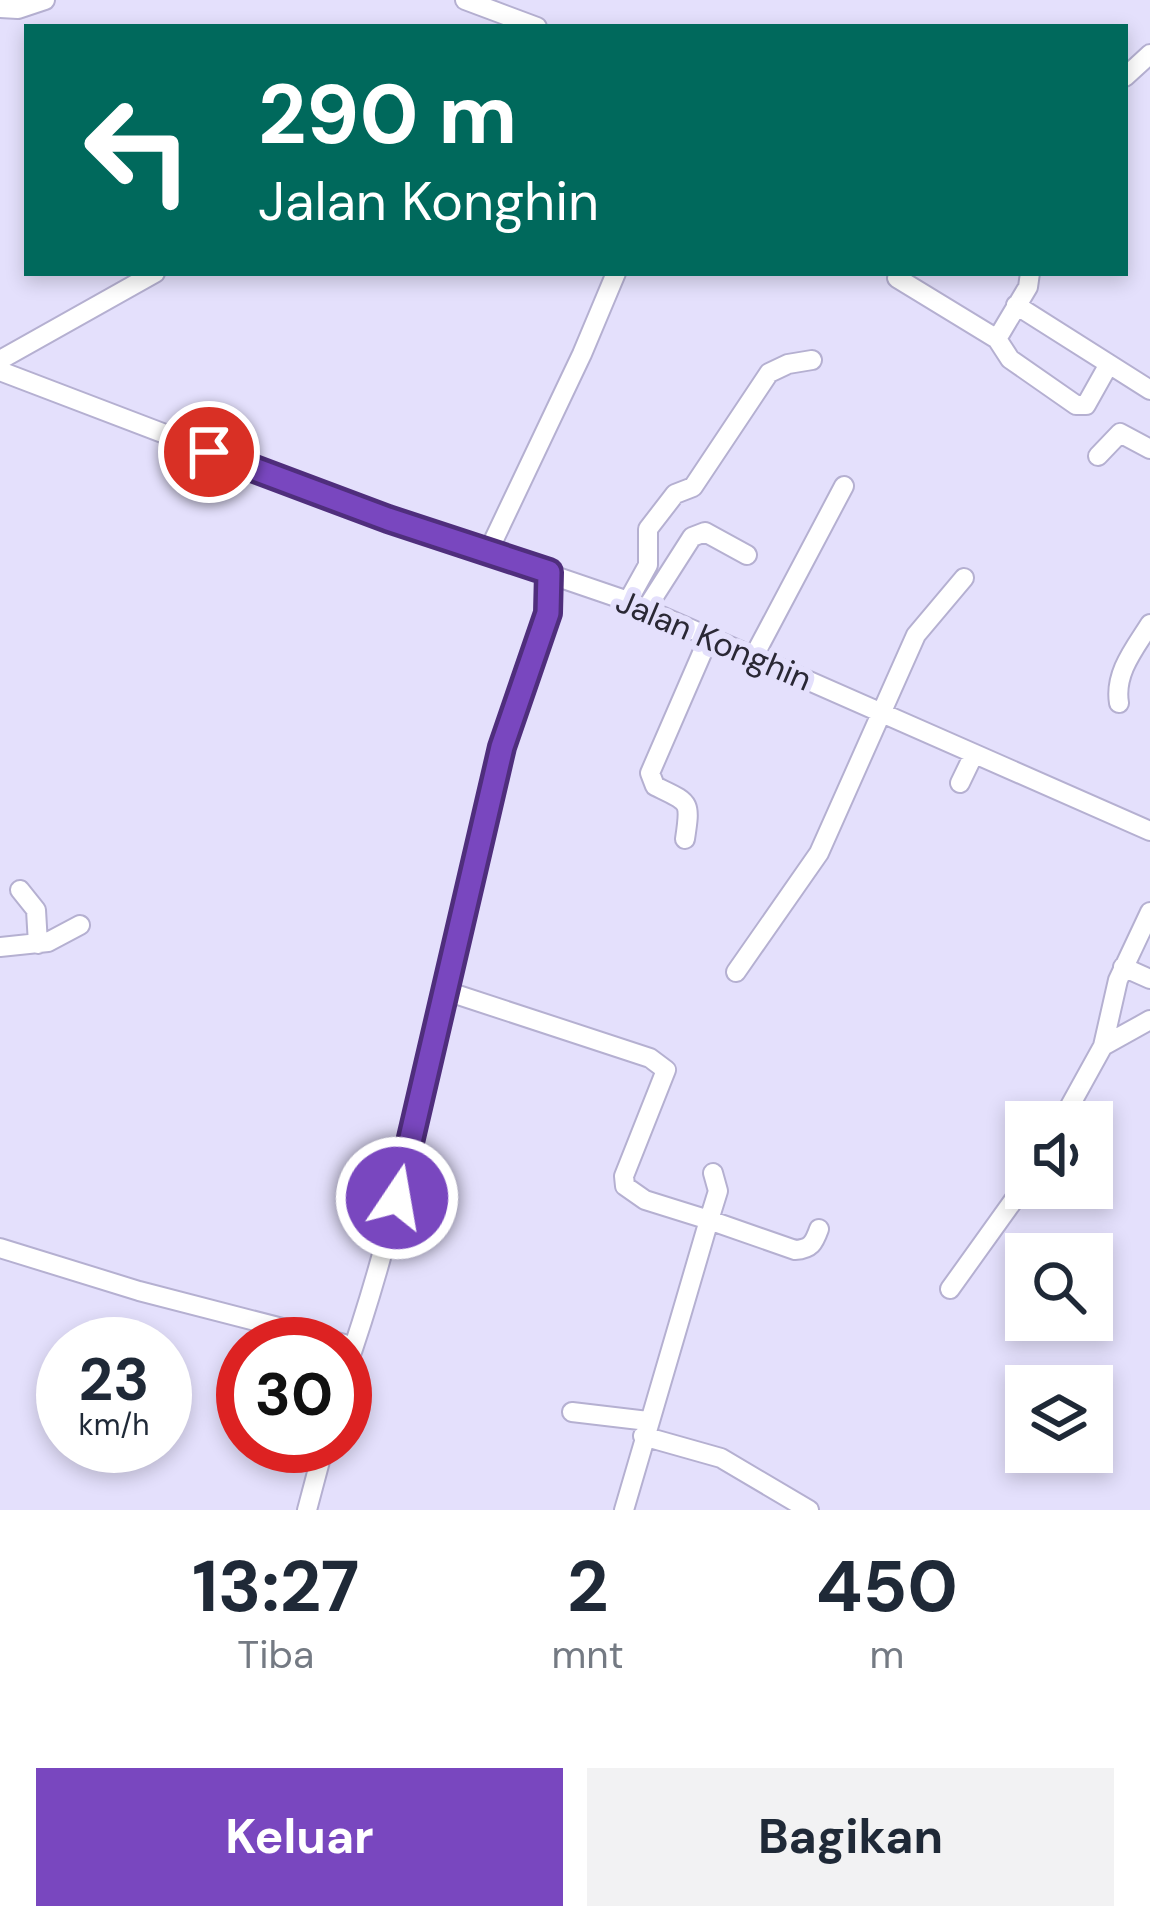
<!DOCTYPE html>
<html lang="id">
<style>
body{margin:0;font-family:"DM Sans",sans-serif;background:#f2f2f3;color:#1f2937;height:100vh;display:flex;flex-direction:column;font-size:45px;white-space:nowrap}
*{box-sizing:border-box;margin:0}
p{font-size:39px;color:#747a83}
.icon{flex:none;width:66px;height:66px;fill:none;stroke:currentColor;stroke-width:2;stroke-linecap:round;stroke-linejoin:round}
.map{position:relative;height:1510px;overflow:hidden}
.drawer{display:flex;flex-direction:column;background:#fff;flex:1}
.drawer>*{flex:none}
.hud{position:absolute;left:24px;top:24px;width:1104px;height:252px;border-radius:0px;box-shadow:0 6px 18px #0003;background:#00695c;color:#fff;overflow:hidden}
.tools{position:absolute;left:1005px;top:1101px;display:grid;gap:24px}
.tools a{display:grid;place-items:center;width:108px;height:108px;border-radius:0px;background:#fff;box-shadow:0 6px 18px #0003;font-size:60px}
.speed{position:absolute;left:36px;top:1317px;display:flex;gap:24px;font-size:60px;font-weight:700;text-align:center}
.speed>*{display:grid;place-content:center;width:156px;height:156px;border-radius:50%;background:#fff;box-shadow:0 6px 18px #0003;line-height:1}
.speed small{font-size:30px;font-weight:400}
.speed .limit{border:18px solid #d22;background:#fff;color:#111}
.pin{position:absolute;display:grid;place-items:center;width:102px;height:102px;color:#fff;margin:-51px;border:6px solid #fff;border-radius:50%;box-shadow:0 3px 12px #0007}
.me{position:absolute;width:132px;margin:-66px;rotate:12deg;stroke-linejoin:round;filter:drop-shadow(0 0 9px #0008)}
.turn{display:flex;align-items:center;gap:42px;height:252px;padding:0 36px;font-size:54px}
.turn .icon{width:156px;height:156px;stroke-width:2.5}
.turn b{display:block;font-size:84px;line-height:102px}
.eta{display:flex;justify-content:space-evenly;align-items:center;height:204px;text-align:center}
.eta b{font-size:72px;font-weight:700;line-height:84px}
.cta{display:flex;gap:24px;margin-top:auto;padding:24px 36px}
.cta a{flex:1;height:138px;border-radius:0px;background:#7947bf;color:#fff;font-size:48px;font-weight:700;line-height:138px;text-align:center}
.cta a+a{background:#f2f2f3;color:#1f2937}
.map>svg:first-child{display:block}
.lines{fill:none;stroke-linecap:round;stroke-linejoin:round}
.minor-casing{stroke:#b5b0d1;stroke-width:22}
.minor{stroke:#fff;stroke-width:18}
.route-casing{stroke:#4f2e7c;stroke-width:30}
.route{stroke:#7947bf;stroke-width:21}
.labels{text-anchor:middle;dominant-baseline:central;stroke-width:12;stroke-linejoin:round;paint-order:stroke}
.street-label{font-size:33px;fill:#2a2835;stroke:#e4e0fc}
</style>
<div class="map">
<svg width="1150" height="1510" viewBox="0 0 1150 1510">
<rect width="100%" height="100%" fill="#e4e0fc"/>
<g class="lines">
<!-- minor casing -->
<g class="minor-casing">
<path id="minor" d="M 465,0 L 537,27
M 0,8 L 18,9 L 45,0
M 1125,77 L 1150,54
M 897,278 L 997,339 L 1010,359 L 1076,405 L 1086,405 L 1109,364
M 1016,305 L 1150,390
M 997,339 L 1028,287 L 1030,273
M 0,360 L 155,273
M 0,371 L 388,519 L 625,600 L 1150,831
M 1098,456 L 1120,433 L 1150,449
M 488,552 L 582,354 L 616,273
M 628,601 L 648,565 L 648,529 L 675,494 L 693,487 L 769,373 L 788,364 L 812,360
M 646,609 L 692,537 L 705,532 L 747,555
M 754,656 L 844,486
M 1119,703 C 1114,673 1135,648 1150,624
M 960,783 L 974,754
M 685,839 C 691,800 690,803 655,786 L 650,773 L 709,637
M 20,890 L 36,910 L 38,944
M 0,947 L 48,942 L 80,925
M 1123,967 L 1150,979
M 736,972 L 819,853 L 916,635 L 964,578
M 446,991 L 650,1058 L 666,1070 L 624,1176 L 625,1186 L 645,1200 L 709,1220 L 624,1510
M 1103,1046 L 1150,1020
M 1061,1122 L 1103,1046 L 1118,980 L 1150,912
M 713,1173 L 718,1191 L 709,1220 L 795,1250 C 811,1249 814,1243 819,1229
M 0,1248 L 139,1291 L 344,1344
M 950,1289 L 1026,1183
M 345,1372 C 417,1170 444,955 501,748 C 518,689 550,634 549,572
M 572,1412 L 648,1421
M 643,1436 L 721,1458 L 809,1510
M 307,1510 L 324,1446"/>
</g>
<!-- minor -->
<use href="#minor" class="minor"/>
</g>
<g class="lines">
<!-- route casing -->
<g class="route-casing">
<path id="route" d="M 209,452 L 388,519 L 549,572 L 548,613 L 502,747 L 397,1198"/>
</g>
<!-- route -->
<use href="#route" class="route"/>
</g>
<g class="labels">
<!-- street labels -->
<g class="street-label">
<text transform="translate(714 640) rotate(23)">Jalan Konghin</text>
</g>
</g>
</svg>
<div class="tools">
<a><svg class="icon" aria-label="sound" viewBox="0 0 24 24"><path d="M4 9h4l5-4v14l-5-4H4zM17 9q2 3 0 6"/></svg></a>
<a><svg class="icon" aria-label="search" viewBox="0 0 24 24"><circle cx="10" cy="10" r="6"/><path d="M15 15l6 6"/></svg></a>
<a><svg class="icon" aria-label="layers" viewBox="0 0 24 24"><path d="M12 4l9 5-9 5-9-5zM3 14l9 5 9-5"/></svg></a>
</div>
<div class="speed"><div>23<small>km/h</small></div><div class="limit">30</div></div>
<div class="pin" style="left:209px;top:452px;background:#d93025"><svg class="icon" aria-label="arrive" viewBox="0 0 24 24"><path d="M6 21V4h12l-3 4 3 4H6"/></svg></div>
<svg class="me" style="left:397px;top:1198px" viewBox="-20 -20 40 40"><circle r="17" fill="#7947bf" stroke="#fff" stroke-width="3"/><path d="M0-11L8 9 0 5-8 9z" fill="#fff"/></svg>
<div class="hud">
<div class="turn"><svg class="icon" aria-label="left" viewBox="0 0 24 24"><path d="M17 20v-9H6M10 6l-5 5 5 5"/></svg><div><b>290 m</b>Jalan Konghin</div></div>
</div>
</div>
<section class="drawer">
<div class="eta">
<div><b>13:27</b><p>Tiba</p></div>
<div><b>2</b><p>mnt</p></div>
<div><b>450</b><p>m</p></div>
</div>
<div class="cta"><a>Keluar</a><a>Bagikan</a></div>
</section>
